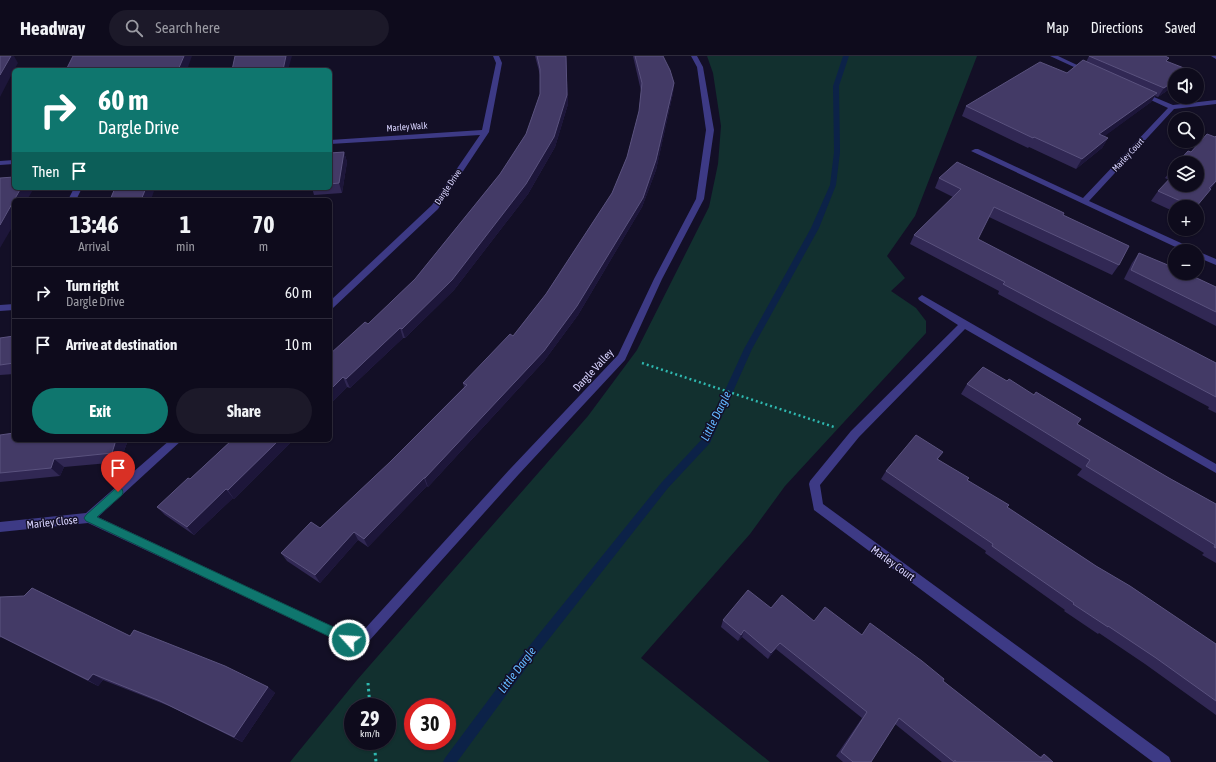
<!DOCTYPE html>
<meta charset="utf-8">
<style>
body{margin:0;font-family:"Asap Condensed",sans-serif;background:#1c1929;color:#f1f3f6;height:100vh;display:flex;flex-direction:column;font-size:15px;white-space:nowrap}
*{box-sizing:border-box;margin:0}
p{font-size:13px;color:#9b9ba3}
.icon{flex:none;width:22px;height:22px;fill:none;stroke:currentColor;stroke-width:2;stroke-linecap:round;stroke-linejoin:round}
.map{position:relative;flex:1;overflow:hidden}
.sheet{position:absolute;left:12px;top:142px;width:320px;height:244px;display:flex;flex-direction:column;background:#0e0b1c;border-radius:6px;box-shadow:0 1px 3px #0004,0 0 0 1px #2e2b3b}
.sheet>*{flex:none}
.guide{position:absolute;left:12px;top:12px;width:320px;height:122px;border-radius:6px;box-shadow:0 1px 3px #0004,0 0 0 1px #2e2b3b;background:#0f766e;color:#fff;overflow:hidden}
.controls{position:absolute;left:1168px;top:12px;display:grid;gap:8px}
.controls a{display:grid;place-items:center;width:36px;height:36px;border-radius:50%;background:#0e0b1c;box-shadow:0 1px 3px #0004,0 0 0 1px #2e2b3b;font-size:20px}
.speed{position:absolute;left:344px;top:642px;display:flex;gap:8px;font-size:20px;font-weight:700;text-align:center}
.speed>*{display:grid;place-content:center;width:52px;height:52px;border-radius:50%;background:#0e0b1c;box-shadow:0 1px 3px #0004,0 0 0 1px #2e2b3b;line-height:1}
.speed small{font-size:10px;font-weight:400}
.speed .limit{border:6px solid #d22;background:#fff;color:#111}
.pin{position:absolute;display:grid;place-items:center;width:34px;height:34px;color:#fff;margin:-41px -17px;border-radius:50% 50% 50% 0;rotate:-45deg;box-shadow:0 0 4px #0007}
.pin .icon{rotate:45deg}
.me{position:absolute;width:44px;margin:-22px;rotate:296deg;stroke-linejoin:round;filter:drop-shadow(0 0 3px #0008)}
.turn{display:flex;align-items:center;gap:14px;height:84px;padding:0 20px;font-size:18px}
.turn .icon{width:52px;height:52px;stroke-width:2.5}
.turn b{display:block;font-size:28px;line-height:34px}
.then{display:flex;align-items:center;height:38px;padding:0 20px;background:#0003;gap:8px;font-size:15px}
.eta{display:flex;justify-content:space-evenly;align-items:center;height:68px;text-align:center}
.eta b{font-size:24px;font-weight:700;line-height:28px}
.cta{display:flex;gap:8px;margin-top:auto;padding:8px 20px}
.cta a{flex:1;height:46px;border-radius:24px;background:#0f766e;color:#fff;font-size:16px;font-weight:700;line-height:46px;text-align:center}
.cta a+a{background:#1c1929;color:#f1f3f6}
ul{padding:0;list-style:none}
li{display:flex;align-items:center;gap:12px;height:52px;padding:0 20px;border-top:1px solid #2e2b3b}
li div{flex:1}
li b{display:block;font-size:15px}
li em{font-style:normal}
header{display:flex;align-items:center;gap:24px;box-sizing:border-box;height:56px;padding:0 20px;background:#0e0b1c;border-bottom:1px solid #2e2b3b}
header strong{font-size:19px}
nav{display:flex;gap:22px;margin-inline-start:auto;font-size:14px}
.search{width:280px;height:36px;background:#1c1929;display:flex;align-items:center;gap:10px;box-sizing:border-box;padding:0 14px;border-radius:22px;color:#9b9ba3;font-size:15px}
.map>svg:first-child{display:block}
.green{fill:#12302f;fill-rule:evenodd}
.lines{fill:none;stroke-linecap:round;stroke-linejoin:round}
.stream{fill:#0c2248;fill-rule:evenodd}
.path-far1{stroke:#2fb8b0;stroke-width:2.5;stroke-dasharray:2 3;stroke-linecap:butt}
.path{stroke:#2fb8b0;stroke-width:3;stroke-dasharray:2.5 3.5;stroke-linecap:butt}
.minor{fill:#3d3a85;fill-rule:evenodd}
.wall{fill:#312854}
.shaded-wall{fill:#1d163a}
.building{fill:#433a66;stroke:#5a527e}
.route{fill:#0f766e;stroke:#0a4d48}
.labels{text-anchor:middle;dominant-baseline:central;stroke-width:3;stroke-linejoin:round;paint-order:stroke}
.far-street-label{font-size:9px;fill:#d9d4ff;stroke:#130f26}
.street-label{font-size:11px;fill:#d9d4ff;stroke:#130f26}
.water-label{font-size:12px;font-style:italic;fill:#62b6ff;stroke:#130f26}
</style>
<header>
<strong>Headway</strong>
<div class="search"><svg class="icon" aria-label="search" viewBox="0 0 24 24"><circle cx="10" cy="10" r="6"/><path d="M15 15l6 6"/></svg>Search here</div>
<nav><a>Map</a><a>Directions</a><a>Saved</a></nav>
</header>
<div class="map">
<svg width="1216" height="706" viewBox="0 0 1216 706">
<rect width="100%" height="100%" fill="#130f26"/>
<!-- green -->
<path class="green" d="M 707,0 L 977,0 L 915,160 L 887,200 L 905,222 L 891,235 L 916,252 L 926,265 L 926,277 L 785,430 L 750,478 L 641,602 L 770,706 L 290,706 L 357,624 L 588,360 L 637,294 L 709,151 L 718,108 L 721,70 L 713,17 ZM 353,651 L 387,651 L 387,685 L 353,685 ZM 413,651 L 447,651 L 447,685 L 413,685 Z"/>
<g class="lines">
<!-- stream -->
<path class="stream" d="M 843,0 L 849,0 L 839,30 L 840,96 L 836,129 L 819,172 L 752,293 L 710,387 L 668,432 L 530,607 L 457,706 L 443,706 L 445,702 L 522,599 L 662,426 L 703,382 L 744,293 L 811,172 L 830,129 L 834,96 L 833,30 Z"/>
<!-- path-far1 -->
<path class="path-far1" d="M 642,307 L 834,371"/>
<!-- path -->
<path class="path" d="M 368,627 L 370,651
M 374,685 L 376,706"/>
<!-- minor -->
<path class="minor" d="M 493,0 L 499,0 L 502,7 L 489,76 L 438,153 L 333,252 L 330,253 L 330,245 L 432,149 L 480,79 L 330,88 L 330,84 L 482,74 L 496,7 Z
M 691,0 L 697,0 L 703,11 L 714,74 L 704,143 L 662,223 L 625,304 L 519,418 L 369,585 L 349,590 L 345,588 L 88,467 L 0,476 L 0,466 L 86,457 L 170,384 L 182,384 L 98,461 L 349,578 L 362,576 L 511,412 L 618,299 L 654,223 L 696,143 L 706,74 L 697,11 Z
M 1050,0 L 1058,0 L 1092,16 L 1087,17 Z
M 1211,0 L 1216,0 L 1216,3 Z
M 1142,36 L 1173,49 L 1216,44 L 1216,48 L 1174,53 L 1089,145 L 1194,193 L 1195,195 L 1184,195 L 971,95 L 975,93 L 978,93 L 1083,142 L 1168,52 L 1140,39 L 1139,38 Z
M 14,104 L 14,108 L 0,109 L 0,105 Z
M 74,132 L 82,132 L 76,144 L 68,144 Z
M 1197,195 L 1216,203 L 1216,209 L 1197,201 Z
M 922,239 L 1216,408 L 1216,417 L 965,273 L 859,381 L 820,429 L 823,448 L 1169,701 L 1171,706 L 1153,706 L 814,454 L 809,428 L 810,425 L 851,375 L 958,269 L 919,244 L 918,242 Z
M 14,248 L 14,254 L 0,255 L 0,249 Z"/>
</g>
<!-- wall -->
<path class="wall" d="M 535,0 L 566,0 L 568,48 L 555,91 L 528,138 L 454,234 L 405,282 L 403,282 L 350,332 L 347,331 L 330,348 L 368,268 L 415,223 L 500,118 L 526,78 L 540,38 L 540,19 Z
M 633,0 L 663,0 L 674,27 L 673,37 L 656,114 L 642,151 L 578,259 L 544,305 L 428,431 L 427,430 L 368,491 L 358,484 L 320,527 L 287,505 L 281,497 L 320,472 L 390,406 L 464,331 L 463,327 L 513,280 L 546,238 L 612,137 L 627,101 L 639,55 L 641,35 Z
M 1089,0 L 1167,5 L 1175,19 L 1175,29 L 1158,41 L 1155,40 L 1151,46 L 1104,80 L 1108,82 L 1102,92 L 1076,113 L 1029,91 L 1028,92 L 962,60 L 966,50 L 1067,17 L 1086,6 Z
M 1216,80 L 1216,126 L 1196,151 L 1175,151 L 1175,156 L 1151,145 L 1158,135 L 1169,124 L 1165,122 L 1175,109 L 1175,129 L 1191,96 Z
M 344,96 L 347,106 L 342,137 L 314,139 L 312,132 L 330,132 L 330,97 Z
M 939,122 L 1064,157 L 1063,159 L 1119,209 L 1112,219 L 989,161 L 978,183 L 1216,307 L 1216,357 L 1208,353 L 1209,351 L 998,238 L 999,235 L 910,188 L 914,179 L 953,141 L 935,132 Z
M 1139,197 L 1216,231 L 1216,270 L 1124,223 L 1132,207 Z
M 14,280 L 14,318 L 0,319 L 0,282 Z
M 967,328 L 1077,368 L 1169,422 L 1216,448 L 1216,507 L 1202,499 L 1204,497 L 1077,419 L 1082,413 L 961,338 Z
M 0,379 L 128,384 L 120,406 L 64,411 L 60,420 L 0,426 Z
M 232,384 L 293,384 L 234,443 L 233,442 L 194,479 L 165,459 L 157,451 L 190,423 Z
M 943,396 L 938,403 L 967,424 L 1007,451 L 1096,510 L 1216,588 L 1216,659 L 1145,608 L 1099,577 L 1098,578 L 1064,555 L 1065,554 L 985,497 L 986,495 L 881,423 L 886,415 Z
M 0,541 L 130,580 L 268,631 L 275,637 L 242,686 L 169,650 L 103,624 L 98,630 L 1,581 L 0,582 Z
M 771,552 L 862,579 L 943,625 L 1039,701 L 1044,698 L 1053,706 L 942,706 L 895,668 L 871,706 L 843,706 L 836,700 L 862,662 L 776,593 L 768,603 L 742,581 L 738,585 L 721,571 L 723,564 Z"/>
<!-- shaded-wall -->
<path class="shaded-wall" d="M 11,0 L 14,0 L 18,7 L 14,14 L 0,41 L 0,19 Z
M 184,0 L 192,0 L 187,14 L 178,14 Z
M 286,0 L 292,0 L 288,14 L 283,14 Z
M 566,0 L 568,48 L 555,91 L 528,138 L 454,234 L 405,282 L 402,273 L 554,81 Z
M 1189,14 L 1186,19 L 1182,19 Z
M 1175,24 L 1175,29 L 1158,41 L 1164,32 Z
M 674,27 L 673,37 L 656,114 L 642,151 L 578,259 L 544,305 L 428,431 L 425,422 L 643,142 Z
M 1157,37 L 1151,46 L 1094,88 L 1099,78 Z
M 1108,82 L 1102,92 L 1076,113 L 1082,103 Z
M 344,96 L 347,106 L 342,137 L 339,127 Z
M 21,132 L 34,132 L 27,144 L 15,144 Z
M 146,132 L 155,132 L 151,144 L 141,144 Z
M 14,145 L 14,168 L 0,192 L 0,169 Z
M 400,272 L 403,282 L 350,332 L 346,323 Z
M 343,321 L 347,331 L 330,348 L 330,334 Z
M 116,384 L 128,384 L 120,406 L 112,397 Z
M 279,384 L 293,384 L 234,443 L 228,434 Z
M 54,403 L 64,411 L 60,420 L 51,412 Z
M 424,422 L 427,430 L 368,491 L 364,483 Z
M 226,433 L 233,442 L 194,479 L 187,471 Z
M 354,476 L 358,484 L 320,527 L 315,519 Z
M 744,574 L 742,581 L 738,585 L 741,579 Z
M 780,587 L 776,593 L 768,603 L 771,597 Z
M 93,618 L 103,624 L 98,630 L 88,624 Z
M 268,631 L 275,637 L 242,686 L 234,681 Z"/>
<!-- building -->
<path class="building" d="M 0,0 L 11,0 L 0,19 Z
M 73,0 L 184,0 L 178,14 L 66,14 Z
M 235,0 L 286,0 L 283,14 L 232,14 Z
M 537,0 L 566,0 L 567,39 L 554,81 L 526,128 L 452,224 L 402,273 L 400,272 L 346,323 L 343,321 L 330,334 L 330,298 L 365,266 L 368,268 L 415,223 L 500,118 L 526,78 L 540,38 L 540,13 Z
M 635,0 L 663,0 L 670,14 L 674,27 L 656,104 L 643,142 L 577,250 L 544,295 L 425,422 L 424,422 L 364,483 L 354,476 L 315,519 L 281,497 L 311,466 L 320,472 L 390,406 L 467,329 L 463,327 L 510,278 L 513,280 L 546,238 L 612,137 L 627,101 L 639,55 L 642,27 Z
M 1089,0 L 1165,0 L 1169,2 L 1166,5 L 1189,14 L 1182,19 L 1175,19 L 1175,24 L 1164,32 Z
M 1083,4 L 1157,37 L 1099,78 L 1108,82 L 1082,103 L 1034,81 L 1033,82 L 966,50 L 1040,6 L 1067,17 Z
M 1207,78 L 1215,81 L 1216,80 L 1216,125 L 1209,132 L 1211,133 L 1196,151 L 1194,151 L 1158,135 L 1175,117 L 1175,129 L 1197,129 L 1197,107 L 1177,107 L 1188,95 L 1191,96 Z
M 344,96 L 339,127 L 330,128 L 330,97 Z
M 957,106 L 1064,157 L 1063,159 L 1129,190 L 1119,209 L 994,151 L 978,183 L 1216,307 L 1216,341 L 1003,228 L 1005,226 L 914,179 L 961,133 L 939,122 Z
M 1175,109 L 1175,114 L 1172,113 Z
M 14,121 L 14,132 L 21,132 L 0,169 L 0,122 Z
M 115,132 L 146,132 L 141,144 L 110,144 Z
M 1139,197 L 1175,212 L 1175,217 L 1186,217 L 1216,231 L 1216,256 L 1131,214 Z
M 14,280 L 14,307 L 0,309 L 0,282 Z
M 983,311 L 1007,325 L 1009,323 L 1034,339 L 1036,336 L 1081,363 L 1077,368 L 1169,422 L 1216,448 L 1216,492 L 1214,491 L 1215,489 L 1086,410 L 1090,404 L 967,328 Z
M 14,377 L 14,384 L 116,384 L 112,397 L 54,403 L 51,412 L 0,417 L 0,379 Z
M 916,379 L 943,396 L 937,403 L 969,422 L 967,424 L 1009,449 L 1007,451 L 1096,510 L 1130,530 L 1216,588 L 1216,645 L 1156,602 L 1108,570 L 1108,571 L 1073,548 L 1074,547 L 992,490 L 993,488 L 886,415 Z
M 232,384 L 279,384 L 228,434 L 226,433 L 187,471 L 157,451 L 188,422 L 190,423 Z
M 32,532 L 130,580 L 134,574 L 225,610 L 268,631 L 234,681 L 160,645 L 93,618 L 88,624 L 0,580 L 0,541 L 24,540 Z
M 748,534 L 771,552 L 782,539 L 814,565 L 825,551 L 862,579 L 870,567 L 922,605 L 944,623 L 943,625 L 1041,702 L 1044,698 L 1053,706 L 956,706 L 955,704 L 954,706 L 899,662 L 871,706 L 853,706 L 841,696 L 867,656 L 780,587 L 771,597 L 744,574 L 741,579 L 723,564 Z"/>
<!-- route -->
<path class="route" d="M 118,432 L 122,433 L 123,436 L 122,439 L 97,461 L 353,580 L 355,584 L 353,588 L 349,589 L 345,588 L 86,465 L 84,462 L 86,459 L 115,433 Z"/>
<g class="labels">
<!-- far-street labels -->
<g class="far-street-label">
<text transform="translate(407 71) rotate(-4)">Marley Walk</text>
<text transform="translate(1128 99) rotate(-47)">Marley Court</text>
<text transform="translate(448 131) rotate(-56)">Dargle Drive</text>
</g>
<!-- street labels -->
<g class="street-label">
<text transform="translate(593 314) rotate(-47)">Dargle Valley</text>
<text transform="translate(52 466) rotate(-6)">Marley Close</text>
<text transform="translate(893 507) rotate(36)">Marley Court</text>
</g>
<!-- water labels -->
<g class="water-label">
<text transform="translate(716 360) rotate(-64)">Little Dargle</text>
<text transform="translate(517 614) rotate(-53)">Little Dargle</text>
</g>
</g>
</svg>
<div class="controls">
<a><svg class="icon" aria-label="sound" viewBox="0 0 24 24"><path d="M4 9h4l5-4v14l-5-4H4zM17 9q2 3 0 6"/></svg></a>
<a><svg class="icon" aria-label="search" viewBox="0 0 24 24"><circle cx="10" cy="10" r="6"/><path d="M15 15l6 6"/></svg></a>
<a><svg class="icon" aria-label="layers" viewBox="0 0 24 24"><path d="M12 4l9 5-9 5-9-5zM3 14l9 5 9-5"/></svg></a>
<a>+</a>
<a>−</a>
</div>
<div class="speed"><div>29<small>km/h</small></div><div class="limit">30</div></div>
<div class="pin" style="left:118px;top:436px;background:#d93025"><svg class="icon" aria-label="arrive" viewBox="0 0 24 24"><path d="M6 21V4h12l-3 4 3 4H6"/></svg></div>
<svg class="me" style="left:349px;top:584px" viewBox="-20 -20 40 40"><circle r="17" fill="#0f766e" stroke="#fff" stroke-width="3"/><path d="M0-11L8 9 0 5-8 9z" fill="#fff"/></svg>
<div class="guide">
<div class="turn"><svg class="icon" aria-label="right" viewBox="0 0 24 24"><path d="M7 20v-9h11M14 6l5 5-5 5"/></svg><div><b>60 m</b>Dargle Drive</div></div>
<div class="then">Then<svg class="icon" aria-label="arrive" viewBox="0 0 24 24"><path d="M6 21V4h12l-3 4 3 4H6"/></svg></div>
</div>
<section class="sheet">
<div class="eta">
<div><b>13:46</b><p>Arrival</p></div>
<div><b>1</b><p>min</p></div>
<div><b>70</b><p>m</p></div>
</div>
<ul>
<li><svg class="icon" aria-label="right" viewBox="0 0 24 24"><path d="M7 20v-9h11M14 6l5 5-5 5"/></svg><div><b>Turn right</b><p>Dargle Drive</p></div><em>60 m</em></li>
<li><svg class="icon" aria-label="arrive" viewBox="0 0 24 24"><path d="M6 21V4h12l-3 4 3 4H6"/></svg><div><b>Arrive at destination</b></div><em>10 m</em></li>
</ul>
<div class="cta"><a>Exit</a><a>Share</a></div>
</section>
</div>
